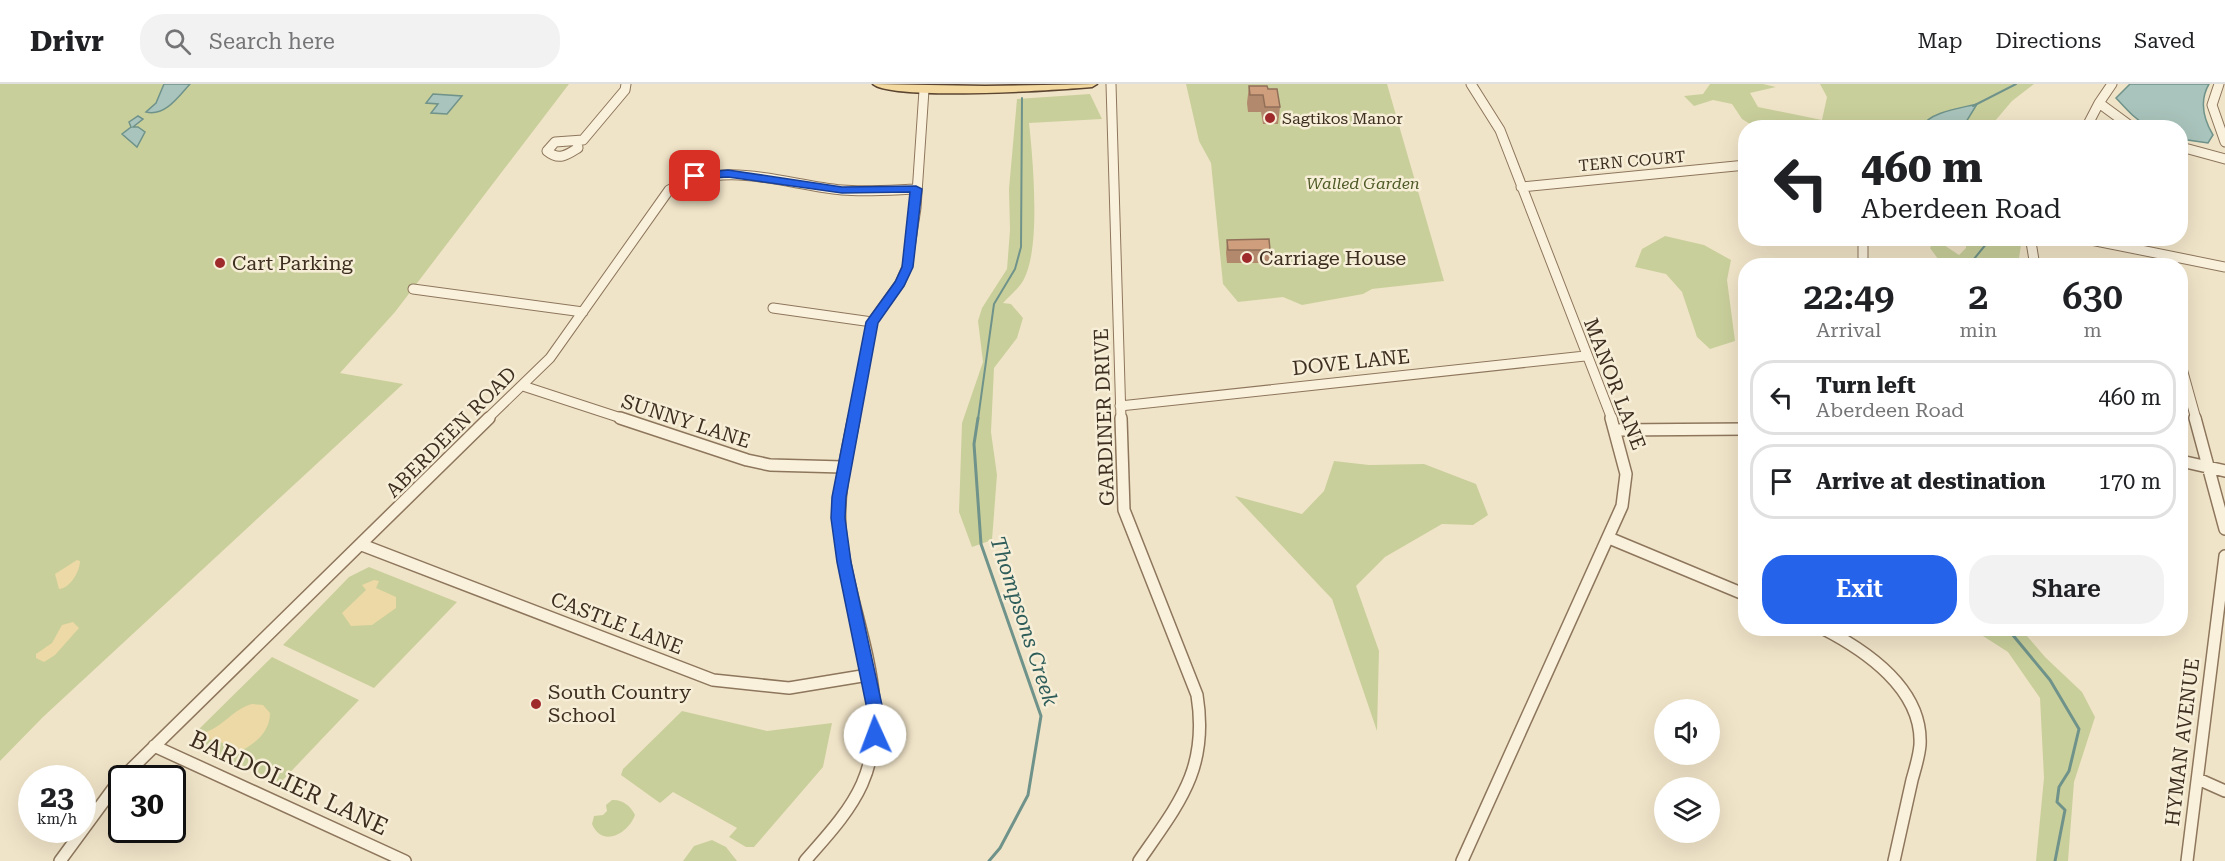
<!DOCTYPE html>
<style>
body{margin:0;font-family:"Roboto Serif",serif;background:#f2f2f2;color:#202124;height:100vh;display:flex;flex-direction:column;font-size:22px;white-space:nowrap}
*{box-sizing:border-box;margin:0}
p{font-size:20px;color:#757577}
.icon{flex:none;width:33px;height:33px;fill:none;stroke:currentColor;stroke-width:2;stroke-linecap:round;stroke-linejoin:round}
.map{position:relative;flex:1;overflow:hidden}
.sheet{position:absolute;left:1738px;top:174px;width:450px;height:378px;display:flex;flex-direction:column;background:#fff;border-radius:24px;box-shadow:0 6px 24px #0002}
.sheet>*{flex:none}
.banner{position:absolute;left:1738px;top:36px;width:450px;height:126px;border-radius:24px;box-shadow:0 6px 24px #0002;background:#fff;color:#202124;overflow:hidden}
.tools{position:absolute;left:1654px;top:615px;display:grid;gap:12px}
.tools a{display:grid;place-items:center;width:66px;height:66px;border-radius:50%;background:#fff;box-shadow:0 6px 24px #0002;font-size:30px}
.speed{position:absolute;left:18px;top:681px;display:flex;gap:12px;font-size:30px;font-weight:700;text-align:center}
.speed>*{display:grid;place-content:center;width:78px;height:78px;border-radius:50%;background:#fff;box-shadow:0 6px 24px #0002;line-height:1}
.speed small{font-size:15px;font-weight:400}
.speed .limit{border:3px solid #111;border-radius:9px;background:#fff;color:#111}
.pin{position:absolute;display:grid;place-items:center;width:51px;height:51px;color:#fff;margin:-26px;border-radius:12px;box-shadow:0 3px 9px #0006}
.me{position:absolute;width:66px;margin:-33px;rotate:358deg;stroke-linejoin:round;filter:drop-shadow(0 0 4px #0008)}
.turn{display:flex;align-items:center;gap:21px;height:126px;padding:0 24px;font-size:27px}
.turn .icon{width:78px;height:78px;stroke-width:2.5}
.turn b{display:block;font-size:42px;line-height:51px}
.eta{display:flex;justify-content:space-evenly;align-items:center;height:102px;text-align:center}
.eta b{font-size:36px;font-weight:600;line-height:42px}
.action{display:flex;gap:12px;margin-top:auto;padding:12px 24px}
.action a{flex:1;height:69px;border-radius:24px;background:#2563eb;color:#fff;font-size:24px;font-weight:600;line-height:69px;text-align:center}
.action a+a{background:#f2f2f2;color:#202124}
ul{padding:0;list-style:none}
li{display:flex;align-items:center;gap:18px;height:75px;margin:0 12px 9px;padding:0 12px;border:3px solid #e0e0e0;border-radius:24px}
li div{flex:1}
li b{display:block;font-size:22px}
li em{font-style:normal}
header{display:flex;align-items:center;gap:36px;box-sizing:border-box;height:84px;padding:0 30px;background:#fff;border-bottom:2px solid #e0e0e0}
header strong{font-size:28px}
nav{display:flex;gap:33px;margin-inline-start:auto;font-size:21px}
.search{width:420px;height:54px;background:#f2f2f2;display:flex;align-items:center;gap:15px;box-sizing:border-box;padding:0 21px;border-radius:24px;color:#757577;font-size:22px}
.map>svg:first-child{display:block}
.green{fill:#c9cf9b}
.sand{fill:#ecd9a5}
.water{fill:#a9c4bc;stroke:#6f938a;stroke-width:1.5}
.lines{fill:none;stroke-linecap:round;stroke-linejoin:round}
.stream-far1{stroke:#6f938a;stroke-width:2}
.stream{stroke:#6f938a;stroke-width:3}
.minor-far1-casing{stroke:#8d765c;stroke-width:11}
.minor-casing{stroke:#8d765c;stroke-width:14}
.primary-casing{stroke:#5b4430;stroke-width:3}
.minor-far1{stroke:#faf1dc;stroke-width:9}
.minor{stroke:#faf1dc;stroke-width:11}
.primary{fill:#f3d9a0;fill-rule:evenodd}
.wall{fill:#b2896c}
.building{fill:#cf9f7d;stroke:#916f58;stroke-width:1.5}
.route{fill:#2563eb;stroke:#184099;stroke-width:1.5}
.poi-dot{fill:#9e2a2b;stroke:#f7eed8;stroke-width:2}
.labels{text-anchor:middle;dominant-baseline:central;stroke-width:5;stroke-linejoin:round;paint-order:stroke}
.far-poi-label{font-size:16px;fill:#3d2e20;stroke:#f7eed8;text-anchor:start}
.far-street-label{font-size:16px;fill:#3d2e20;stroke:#f7eed8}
.far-park-label{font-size:16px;font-style:italic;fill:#4d5a26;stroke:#f7eed8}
.poi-label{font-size:20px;fill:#3d2e20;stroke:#f7eed8;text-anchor:start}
.street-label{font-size:20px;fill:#3d2e20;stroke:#f7eed8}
.water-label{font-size:21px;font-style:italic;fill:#2f5d5a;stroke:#f7eed8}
.near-street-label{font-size:24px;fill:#3d2e20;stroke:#f7eed8}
</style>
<header>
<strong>Drivr</strong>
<div class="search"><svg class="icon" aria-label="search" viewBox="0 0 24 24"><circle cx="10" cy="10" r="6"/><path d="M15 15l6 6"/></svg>Search here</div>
<nav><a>Map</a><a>Directions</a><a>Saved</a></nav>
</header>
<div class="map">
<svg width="2225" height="777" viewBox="0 0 2225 777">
<rect width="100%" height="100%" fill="#f0e4c8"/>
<!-- green -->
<path class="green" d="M 0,0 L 569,0 L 395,228 L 340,289 L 403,300 L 43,633 L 0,677 Z
M 1186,0 L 1387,0 L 1444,197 L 1372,205 L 1363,210 L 1302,221 L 1283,213 L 1238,218 L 1223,200 L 1211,79 L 1199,57 Z
M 1710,0 L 1763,0 L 1776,3 L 1750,9 L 1758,23 L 1822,36 L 1827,13 L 1820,0 L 2034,0 L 2012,17 L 1989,44 L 1963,43 L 1976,21 L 1924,38 L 1922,43 L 1755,43 L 1742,35 L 1732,20 L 1713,16 L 1694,22 L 1684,12 L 1703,10 Z
M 1090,10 L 1102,35 L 1029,39 C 1033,75 1041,163 1024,195 C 1020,204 1009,212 1003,219 L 1011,220 L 1023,234 L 1017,254 L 994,284 L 991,348 L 997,391 L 992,456 L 972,463 L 959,428 L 962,339 L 983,278 L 978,237 L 982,224 L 1007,185 L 1010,146 L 1009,105 L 1017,15 Z
M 1665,152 L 1704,161 L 1731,176 L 1727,196 L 1735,257 L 1710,265 L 1697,253 L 1682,208 L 1666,190 L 1635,183 L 1642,165 Z
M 1935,155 L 1959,171 L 1966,164 L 1966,155 L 2022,155 L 2019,174 L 2011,182 L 1967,181 L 1959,177 L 1941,179 L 1930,164 Z
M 1334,377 L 1369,381 L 1424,380 L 1476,400 L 1488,431 L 1473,441 L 1442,440 L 1385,473 L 1356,502 L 1379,567 L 1377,647 L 1332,515 L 1235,412 L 1302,430 L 1324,407 Z
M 369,483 L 457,518 L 374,604 L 283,561 L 349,493 Z
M 1972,545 L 2021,545 L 2045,573 L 2082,608 L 2095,633 L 2074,698 L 2068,777 L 2036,777 L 2044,694 L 2040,614 L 2008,568 Z
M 272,573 L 359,616 L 280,699 L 196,660 L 198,646 Z
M 682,627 L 767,647 L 832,639 L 823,683 L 754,763 L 746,763 L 729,753 L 737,744 L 673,708 L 660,719 L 621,691 L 623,685 Z
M 612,716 C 622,715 631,722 635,731 C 628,750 602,764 592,740 L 594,732 L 603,731 L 607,727 L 606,721 Z
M 712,756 L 726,763 L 737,777 L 683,777 L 694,762 Z"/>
<!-- sand -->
<path class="sand" d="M 77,476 L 80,477 C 80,488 69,505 59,505 L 55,490 Z
M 374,496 L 379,497 L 376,504 L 396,513 L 396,524 L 372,541 L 351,542 L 342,529 L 366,506 L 362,501 Z
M 73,538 L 79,544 L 55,571 L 44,578 L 36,574 L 36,570 L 52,559 L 62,541 Z
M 252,620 L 263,621 L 270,629 C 270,648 255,660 239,668 L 217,656 L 203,655 L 206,648 C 224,642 233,625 252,620 Z"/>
<!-- water -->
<path class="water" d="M 164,0 L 190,0 C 179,12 165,33 146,28 L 156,19 Z
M 2130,0 L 2209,0 C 2199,17 2203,34 2213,51 L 2208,59 L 2181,55 L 2181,44 C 2143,44 2142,42 2116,14 Z
M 433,10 L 462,12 L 447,30 L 431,29 L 438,20 L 426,19 Z
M 1977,20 L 1963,43 L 1922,43 C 1929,28 1961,24 1977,20 Z
M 138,32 L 143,35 L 133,43 L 138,43 L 145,48 L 137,63 L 122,50 L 131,43 L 129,38 Z"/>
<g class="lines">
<!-- stream-far1 -->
<path class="stream-far1" d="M 1973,22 L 2016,0
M 1972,182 L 1974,175 L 1991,154
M 978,335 L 994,220 L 1015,185 L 1021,163 L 1022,14"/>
<!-- stream -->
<path class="stream" d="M 978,334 L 974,360 L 981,460 L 1041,632 L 1028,711 L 1000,764 L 989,777
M 2007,544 L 2050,596 L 2079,645 L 2069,687 L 2059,703 L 2057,718 L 2065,726 L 2055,777"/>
<!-- minor-far1 casing -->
<g class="minor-far1-casing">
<path id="minor-far1" d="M 1111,0 L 1121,335
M 1471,0 L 1500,46 L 1612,335
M 2112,0 L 2099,19 L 2133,44
M 2219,0 L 2212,21 L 2225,58
M 2086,44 L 2099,19
M 577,58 L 578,64 C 567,71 559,77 547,67 L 555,58 L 583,56 L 625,6 L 626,0
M 2181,63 L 2225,75
M 1521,103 L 1746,81
M 1863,154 L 1863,182
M 2033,154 L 2031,158 L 2035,182
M 2081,154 L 2225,183
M 413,205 L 583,228
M 773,224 L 872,238
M 2181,281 L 2196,335
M 523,302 L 624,335
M 1120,322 L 1585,272
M 487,335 L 550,274 L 669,106 C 725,75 782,100 842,106 C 866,108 891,106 916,105
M 854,335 L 872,238 L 900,199 L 907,183 L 916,124 L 924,6"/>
</g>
<!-- minor casing -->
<g class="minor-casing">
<path id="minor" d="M 620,334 L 747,376 L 770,381 L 843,383
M 1121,334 L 1124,426 L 1197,611 C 1209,685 1179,719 1139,777
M 2195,334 L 2225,445
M 1616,346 L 1746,345
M 2181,377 L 2225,387
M 1609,454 L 1746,511
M 362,461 L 713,596 L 789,604 L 868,591
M 1822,544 C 1865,566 1923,605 1920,661 C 1919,673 1915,685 1912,696 C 1906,723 1900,750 1894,777
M 154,662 L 405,777
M 2198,695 L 2225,707
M 60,777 L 118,698 L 489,334
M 805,777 C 825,754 849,729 862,700 C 898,618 847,529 840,446 C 837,408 847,371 854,334
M 1462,777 L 1622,422 L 1626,390 L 1611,334
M 2187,777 L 2225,472"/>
</g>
<!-- primary casing -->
<g class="primary-casing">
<path id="primary" d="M 873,0 L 985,2 L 1097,0 L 1092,3 C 1058,6 893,17 873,0 Z"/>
</g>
<!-- minor-far1 -->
<use href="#minor-far1" class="minor-far1"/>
<!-- minor -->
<use href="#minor" class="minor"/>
<!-- primary -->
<use href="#primary" class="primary"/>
</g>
<!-- wall -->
<path class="wall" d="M 1249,2 L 1268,5 L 1280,23 L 1278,40 L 1263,40 L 1261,28 L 1248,28 L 1247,19 Z
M 1227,156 L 1270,166 L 1269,179 L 1227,179 L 1226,169 Z"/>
<!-- building -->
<path class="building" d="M 1249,2 L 1267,2 L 1268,5 L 1277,5 L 1280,23 L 1265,23 L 1263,11 L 1250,11 Z
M 1269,155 L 1270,166 L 1228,166 L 1227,156 Z"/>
<!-- route -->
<path class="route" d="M 728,86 L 842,103 L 916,102 L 922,105 L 913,183 L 904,202 L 878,239 L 846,413 L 845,434 L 851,478 L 885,635 L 881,656 L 875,658 L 869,656 L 867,651 L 869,635 L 837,478 L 831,434 L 832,413 L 866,238 L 895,198 L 902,183 L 910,108 L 842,109 L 728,93 L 695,95 L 689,92 L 695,89 Z"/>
<!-- markers -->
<g class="poi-dot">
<circle cx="1270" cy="34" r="6"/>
<circle cx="1247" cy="174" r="6"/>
<circle cx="220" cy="179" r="6"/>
<circle cx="536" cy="620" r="6"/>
</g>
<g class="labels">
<!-- far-poi labels -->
<g class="far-poi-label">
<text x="1282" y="34">Sagtikos Manor</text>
</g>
<!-- far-street labels -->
<g class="far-street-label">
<text transform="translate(1632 77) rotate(-5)">TERN COURT</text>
</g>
<!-- far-park labels -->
<g class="far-park-label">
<text x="1363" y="99">Walled Garden</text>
</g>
<!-- poi labels -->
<g class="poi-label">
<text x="1259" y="174">Carriage House</text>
<text x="232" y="179">Cart Parking</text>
<text x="548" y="608">South Country<tspan x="548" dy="23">School</tspan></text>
</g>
<!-- street labels -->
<g class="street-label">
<text transform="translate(1351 278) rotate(-6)">DOVE LANE</text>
<text transform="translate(1615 300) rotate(69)">MANOR LANE</text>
<text transform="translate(1104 333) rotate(-92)">GARDINER DRIVE</text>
<text transform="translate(686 337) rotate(18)">SUNNY LANE</text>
<text transform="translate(451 348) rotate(-45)">ABERDEEN ROAD</text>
<text transform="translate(617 539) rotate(21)">CASTLE LANE</text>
<text transform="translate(2182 658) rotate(-83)">HYMAN AVENUE</text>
</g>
<!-- water labels -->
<g class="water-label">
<text transform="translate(1024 537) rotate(72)">Thompsons Creek</text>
</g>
<!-- near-street labels -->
<g class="near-street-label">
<text transform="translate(289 699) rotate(25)">BARDOLIER LANE</text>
</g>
</g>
</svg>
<div class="tools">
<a><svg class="icon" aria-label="sound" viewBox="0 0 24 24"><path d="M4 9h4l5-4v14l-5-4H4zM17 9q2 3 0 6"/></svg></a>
<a><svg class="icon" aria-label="layers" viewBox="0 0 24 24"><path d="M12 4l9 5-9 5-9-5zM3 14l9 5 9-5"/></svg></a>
</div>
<div class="speed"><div>23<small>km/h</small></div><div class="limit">30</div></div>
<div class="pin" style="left:695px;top:92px;background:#d93025"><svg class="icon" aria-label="arrive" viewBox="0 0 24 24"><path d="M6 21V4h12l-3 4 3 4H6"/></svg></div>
<svg class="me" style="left:875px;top:651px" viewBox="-20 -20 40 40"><circle r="19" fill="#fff"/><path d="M0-13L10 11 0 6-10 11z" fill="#2563eb"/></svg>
<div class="banner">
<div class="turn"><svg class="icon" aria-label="left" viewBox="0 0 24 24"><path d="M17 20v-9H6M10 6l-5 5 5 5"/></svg><div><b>460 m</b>Aberdeen Road</div></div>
</div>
<section class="sheet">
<div class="eta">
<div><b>22:49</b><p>Arrival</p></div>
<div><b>2</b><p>min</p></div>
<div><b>630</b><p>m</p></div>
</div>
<ul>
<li><svg class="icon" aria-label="left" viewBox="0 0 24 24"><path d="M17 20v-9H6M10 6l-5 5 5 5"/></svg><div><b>Turn left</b><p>Aberdeen Road</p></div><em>460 m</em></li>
<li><svg class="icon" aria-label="arrive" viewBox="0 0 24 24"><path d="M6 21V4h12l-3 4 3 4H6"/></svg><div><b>Arrive at destination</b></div><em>170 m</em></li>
</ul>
<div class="action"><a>Exit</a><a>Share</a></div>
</section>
</div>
